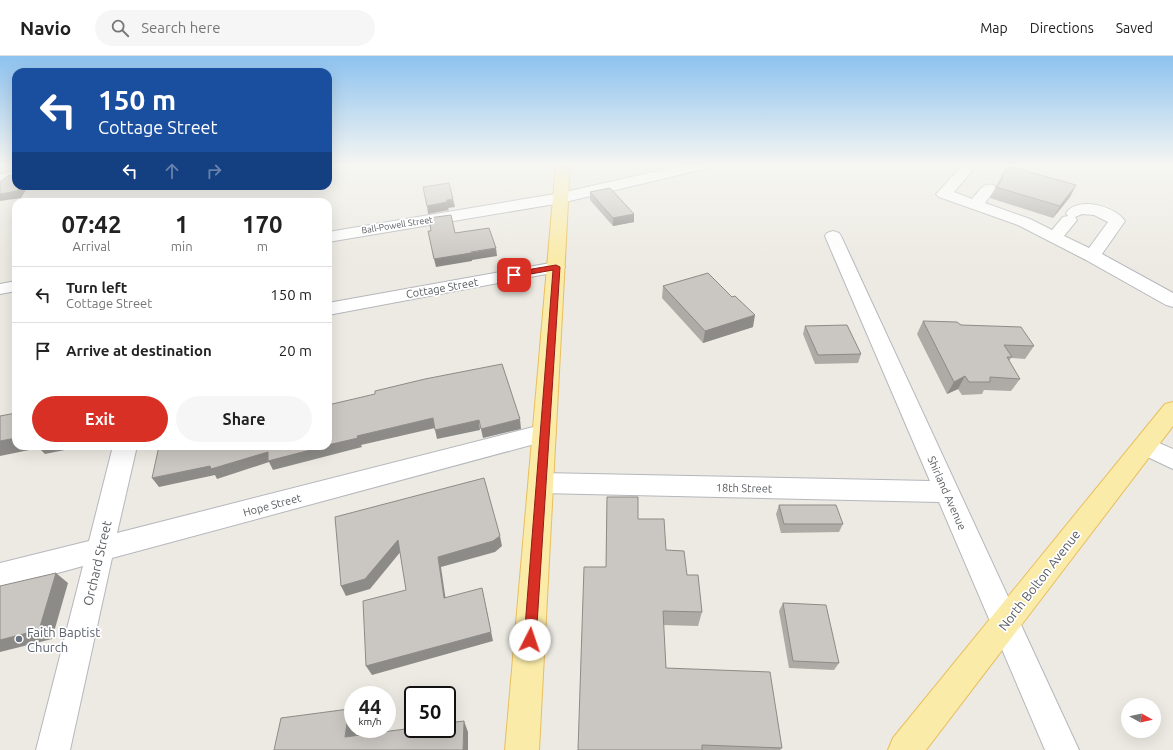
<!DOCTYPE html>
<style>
body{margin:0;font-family:Ubuntu,sans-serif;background:#f6f6f6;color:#222;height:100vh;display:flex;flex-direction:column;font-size:15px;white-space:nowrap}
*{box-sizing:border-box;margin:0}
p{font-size:13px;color:#767676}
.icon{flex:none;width:22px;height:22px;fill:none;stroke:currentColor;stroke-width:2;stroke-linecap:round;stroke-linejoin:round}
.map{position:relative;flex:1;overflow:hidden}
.details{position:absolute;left:12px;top:142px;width:320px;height:252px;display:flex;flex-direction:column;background:#fff;border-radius:12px;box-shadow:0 4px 16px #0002}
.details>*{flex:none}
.guide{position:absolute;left:12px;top:12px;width:320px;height:122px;border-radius:12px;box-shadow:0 4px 16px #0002;background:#1a4fa0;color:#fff;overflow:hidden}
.needle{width:26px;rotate:98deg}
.controls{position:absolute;left:1121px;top:642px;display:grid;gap:8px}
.controls a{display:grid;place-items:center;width:40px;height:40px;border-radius:50%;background:#fff;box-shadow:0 4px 16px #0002;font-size:20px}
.speed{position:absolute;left:344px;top:630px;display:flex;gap:8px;font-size:20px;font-weight:700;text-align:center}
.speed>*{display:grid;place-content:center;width:52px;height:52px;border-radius:50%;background:#fff;box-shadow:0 4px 16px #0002;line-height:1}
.speed small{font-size:10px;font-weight:400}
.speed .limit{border:2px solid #111;border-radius:6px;background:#fff;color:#111}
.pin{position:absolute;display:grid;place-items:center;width:34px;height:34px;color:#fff;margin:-17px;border-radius:8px;box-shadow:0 2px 6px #0006}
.me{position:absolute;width:44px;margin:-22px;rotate:4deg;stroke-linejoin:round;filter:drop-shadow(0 0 3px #0008)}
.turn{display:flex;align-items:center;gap:14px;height:84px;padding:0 20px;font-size:18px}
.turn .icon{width:52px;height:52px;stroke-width:2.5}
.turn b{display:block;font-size:28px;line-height:34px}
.lanes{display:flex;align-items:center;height:38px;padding:0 20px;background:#0003;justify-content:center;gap:20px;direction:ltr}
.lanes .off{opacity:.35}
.eta{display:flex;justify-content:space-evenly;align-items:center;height:68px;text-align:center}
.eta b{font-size:24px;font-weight:700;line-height:28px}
.cta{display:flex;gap:8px;margin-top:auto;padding:8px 20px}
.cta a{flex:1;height:46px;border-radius:24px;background:#d93025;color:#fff;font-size:16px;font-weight:700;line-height:46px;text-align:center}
.cta a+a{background:#f6f6f6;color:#222}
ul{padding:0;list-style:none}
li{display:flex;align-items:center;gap:12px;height:56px;padding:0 20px;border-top:1px solid #e0e0e0}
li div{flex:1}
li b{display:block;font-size:15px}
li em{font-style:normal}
header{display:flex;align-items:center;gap:24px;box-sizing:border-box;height:56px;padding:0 20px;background:#fff;border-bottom:1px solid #e0e0e0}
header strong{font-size:19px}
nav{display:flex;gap:22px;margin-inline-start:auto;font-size:14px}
.search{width:280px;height:36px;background:#f6f6f6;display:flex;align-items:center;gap:10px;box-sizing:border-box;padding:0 14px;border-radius:22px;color:#767676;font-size:15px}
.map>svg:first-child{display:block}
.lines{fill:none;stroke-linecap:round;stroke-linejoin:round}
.minor-casing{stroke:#b4b7bc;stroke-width:2}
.major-casing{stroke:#e9bf5d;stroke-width:2}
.minor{fill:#fff;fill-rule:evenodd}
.major{fill:#faeba8;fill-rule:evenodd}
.wall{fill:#aeaaa6}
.shaded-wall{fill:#8d8b87}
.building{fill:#cac6c1;stroke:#8d8b87}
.route{fill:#d93025;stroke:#8d1f18}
.worship-dot{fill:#6b7280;stroke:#fff;stroke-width:1.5}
.labels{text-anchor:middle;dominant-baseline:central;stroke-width:3.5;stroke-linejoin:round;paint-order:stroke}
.far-street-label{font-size:9px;fill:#5a5e62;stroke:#fff}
.street-label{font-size:11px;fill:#5a5e62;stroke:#fff}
.near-street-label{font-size:13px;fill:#5a5e62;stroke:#fff}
.near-worship-label{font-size:13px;fill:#5b616d;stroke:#fff;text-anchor:start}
</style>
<header>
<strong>Navio</strong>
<div class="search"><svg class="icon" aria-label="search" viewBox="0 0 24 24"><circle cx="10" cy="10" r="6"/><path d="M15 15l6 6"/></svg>Search here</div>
<nav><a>Map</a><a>Directions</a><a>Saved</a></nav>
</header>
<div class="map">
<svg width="1173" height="694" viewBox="0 0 1173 694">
<rect width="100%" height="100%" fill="#eceae2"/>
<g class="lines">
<!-- minor casing -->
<g class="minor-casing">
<path id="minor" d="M 688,108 L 714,108 L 712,111 L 561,147 L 328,186 L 328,176 L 561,137 Z
M 965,111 L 970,112 L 972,115 L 954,136 L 972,143 C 979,135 983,126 994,129 L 996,132 L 985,147 L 1030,163 L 1052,174 L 1063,161 L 1068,160 L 1066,157 C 1078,140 1115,150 1125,165 L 1102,198 L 1173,237 L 1173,251 L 1166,249 L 1086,204 L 1018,169 L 939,141 L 936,138 L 939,135 L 960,112 ZM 1082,158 L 1094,159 L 1108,166 L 1089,192 L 1064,180 L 1077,164 L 1075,161 Z
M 16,115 L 16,123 L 0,126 L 0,118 Z
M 833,175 L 839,177 L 841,180 L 1079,694 L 1045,694 L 939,446 L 541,437 L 532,434 L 529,427 L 532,420 L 541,417 L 930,425 L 825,180 L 827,177 Z
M 556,206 L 562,207 L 565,211 L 562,215 L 328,259 L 328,247 Z
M 16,225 L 16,235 L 0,238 L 0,228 Z
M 545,368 L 553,371 L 556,377 L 553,383 L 112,502 L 70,694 L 36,694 L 83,510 L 0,533 L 0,507 L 89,485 L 113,390 L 137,390 L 117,477 Z
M 1145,381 L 1173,393 L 1173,413 L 1137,396 L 1133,390 L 1137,384 Z"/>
</g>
<!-- major casing -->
<g class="major-casing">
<path id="major" d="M 556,108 L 570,108 L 539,694 L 505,694 Z
M 1173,346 L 1173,370 L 926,694 L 888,694 L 893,682 L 1165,348 Z"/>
</g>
<!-- minor -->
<use href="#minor" class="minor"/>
<!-- major -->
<use href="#major" class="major"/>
</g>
<!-- wall -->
<path class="wall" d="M 1002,119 L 1076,129 L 1070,141 L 1053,162 L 990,142 Z
M 590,136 L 634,158 L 634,166 L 613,170 L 590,144 Z
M 663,230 L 732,241 L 753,271 L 703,287 L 662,242 Z
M 923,265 L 1034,290 L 1025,303 L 1011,302 L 1009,305 L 1020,323 L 1011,335 L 984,334 L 982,338 L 962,339 L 958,333 L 947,338 L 917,278 Z
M 805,270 L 861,298 L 858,307 L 815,308 L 803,278 Z
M 607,441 L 638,463 L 687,519 L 702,556 L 698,570 L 663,569 L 666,612 L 782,692 L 780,694 L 578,694 L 606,511 Z
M 779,449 L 843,468 L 839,476 L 781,477 L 776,458 Z
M 783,547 L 839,607 L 834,614 L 789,612 L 779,555 Z"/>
<!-- shaded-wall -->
<path class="shaded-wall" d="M 1076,129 L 1070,141 L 1053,162 L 1060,150 Z
M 20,130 L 37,130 L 35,132 L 26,134 L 21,142 L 0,145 L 0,138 Z
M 453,143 L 455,151 L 448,152 L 449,154 L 428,158 L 427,150 L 447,144 Z
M 634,158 L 634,166 L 613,170 L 613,162 Z
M 496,192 L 497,200 L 472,204 L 472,205 L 436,211 L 434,203 Z
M 755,259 L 753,271 L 703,287 L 705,275 Z
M 965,320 L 958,333 L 947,338 L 954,326 Z
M 433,362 L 435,372 L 361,389 L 362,391 L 273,414 L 269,406 L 217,423 L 215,419 L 159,431 L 152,422 L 268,396 L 328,390 L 328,389 L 357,380 Z
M 520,363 L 521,373 L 483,382 L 481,373 Z
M 479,364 L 480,374 L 437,383 L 435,374 Z
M 16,382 L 16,390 L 66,390 L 65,394 L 45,398 L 39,392 L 0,400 L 0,385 Z
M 500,480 L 502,490 L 495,496 L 441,511 L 447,552 L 444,542 L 438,501 Z
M 398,484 L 402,494 L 370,533 L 346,540 L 341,530 Z
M 56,517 L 68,527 L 52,583 L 0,596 L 0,584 Z
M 482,532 L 493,585 L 372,619 L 366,610 Z
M 349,653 L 353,658 L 353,673 L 357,673 L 354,692 L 345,681 Z
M 464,665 L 468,676 L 468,694 L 463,694 Z"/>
<!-- building -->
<path class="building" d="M 1009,110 L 1076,129 L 1060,150 L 996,131 L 1003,122 L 1002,119 Z
M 16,117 L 16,130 L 20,130 L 17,135 L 0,138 L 0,126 L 8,120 L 14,119 Z
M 449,127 L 453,143 L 447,144 L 447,146 L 427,150 L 423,131 Z
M 610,132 L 634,158 L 613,162 L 590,136 Z
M 451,159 L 455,177 L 489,172 L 496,192 L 471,196 L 471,197 L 434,203 L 428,175 L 431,175 L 429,162 Z
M 708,217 L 732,241 L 735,240 L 755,259 L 705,275 L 663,230 Z
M 923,265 L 957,266 L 961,269 L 1021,271 L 1034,290 L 1004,289 L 1012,301 L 1007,301 L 1020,323 L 990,321 L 990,326 L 969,326 L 965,320 L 954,326 Z
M 847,269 L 861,298 L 818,299 L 805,270 Z
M 502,308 L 520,363 L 481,373 L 479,364 L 435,374 L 433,362 L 357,380 L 358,382 L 328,389 L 328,349 L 375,338 L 375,335 L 425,323 Z
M 16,357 L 16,382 L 0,385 L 0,360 Z
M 159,390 L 326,390 L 268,405 L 268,396 L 211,413 L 210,410 L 152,422 Z
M 484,422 L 500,480 L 493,485 L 438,501 L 444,542 L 482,532 L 491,576 L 366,610 L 363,545 L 406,534 L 398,484 L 365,523 L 341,530 L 335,461 Z
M 607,441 L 638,441 L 638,463 L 664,463 L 666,494 L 684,495 L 687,519 L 698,519 L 702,556 L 663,555 L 666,612 L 770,616 L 782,692 L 702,689 L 702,694 L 578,694 L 584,511 L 606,511 Z
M 779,449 L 836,449 L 843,468 L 784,468 Z
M 56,517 L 39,574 L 0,584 L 0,530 Z
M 783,547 L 826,549 L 839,607 L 793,605 Z
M 349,653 L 345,681 L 413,672 L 413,673 L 447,673 L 447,667 L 464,665 L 463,694 L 274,694 L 281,662 Z"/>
<!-- sky -->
<linearGradient id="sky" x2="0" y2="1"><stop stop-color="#8dc2ef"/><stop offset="0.53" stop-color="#f6f6f2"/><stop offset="1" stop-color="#f6f6f2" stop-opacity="0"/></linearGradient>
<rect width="1173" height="205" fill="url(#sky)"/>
<!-- route -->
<path class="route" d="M 556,209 L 560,211 L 536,584 L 534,588 L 530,590 L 526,588 L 524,584 L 553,214 L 514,221 L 510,219 L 514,216 Z"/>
<!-- markers -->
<circle class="worship-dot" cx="19" cy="583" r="4"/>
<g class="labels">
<!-- far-street labels -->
<g class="far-street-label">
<text transform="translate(397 169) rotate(-9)">Ball-Powell Street</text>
</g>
<!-- street labels -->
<g class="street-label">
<text transform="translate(442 232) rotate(-10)">Cottage Street</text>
<text transform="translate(744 432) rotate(1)">18th Street</text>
<text transform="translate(947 437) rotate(66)">Shirland Avenue</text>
<text transform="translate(272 449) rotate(-15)">Hope Street</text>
</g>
<!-- near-street labels -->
<g class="near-street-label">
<text transform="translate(97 507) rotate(-77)">Orchard Street</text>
<text transform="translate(1039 524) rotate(-52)">North Bolton Avenue</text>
</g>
<!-- near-worship labels -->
<g class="near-worship-label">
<text x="27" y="576">Faith Baptist<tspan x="27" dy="15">Church</tspan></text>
</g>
</g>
</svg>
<div class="controls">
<a><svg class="needle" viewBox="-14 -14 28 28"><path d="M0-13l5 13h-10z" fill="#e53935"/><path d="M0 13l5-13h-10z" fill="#767676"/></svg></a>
</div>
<div class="speed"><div>44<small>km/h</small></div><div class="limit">50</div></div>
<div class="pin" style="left:514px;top:219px;background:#d93025"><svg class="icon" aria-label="arrive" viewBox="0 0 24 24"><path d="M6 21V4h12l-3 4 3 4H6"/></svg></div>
<svg class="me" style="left:530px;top:584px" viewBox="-20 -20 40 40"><circle r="19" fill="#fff"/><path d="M0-13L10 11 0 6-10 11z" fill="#d93025"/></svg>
<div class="guide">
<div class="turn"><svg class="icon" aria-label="left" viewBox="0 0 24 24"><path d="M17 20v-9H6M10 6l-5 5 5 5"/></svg><div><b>150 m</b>Cottage Street</div></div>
<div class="lanes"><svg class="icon" aria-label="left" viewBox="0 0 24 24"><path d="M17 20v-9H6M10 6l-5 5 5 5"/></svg><svg class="icon off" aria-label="ahead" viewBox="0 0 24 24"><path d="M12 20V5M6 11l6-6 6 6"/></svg><svg class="icon off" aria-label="right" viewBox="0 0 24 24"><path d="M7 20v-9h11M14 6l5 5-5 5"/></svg></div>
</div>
<section class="details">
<div class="eta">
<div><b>07:42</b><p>Arrival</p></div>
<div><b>1</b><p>min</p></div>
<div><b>170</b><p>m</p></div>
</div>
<ul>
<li><svg class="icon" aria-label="left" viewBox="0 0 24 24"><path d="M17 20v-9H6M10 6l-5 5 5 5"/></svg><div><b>Turn left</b><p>Cottage Street</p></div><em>150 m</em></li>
<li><svg class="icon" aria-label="arrive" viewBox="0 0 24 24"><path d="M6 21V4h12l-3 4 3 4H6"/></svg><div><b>Arrive at destination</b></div><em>20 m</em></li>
</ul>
<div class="cta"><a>Exit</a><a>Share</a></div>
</section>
</div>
